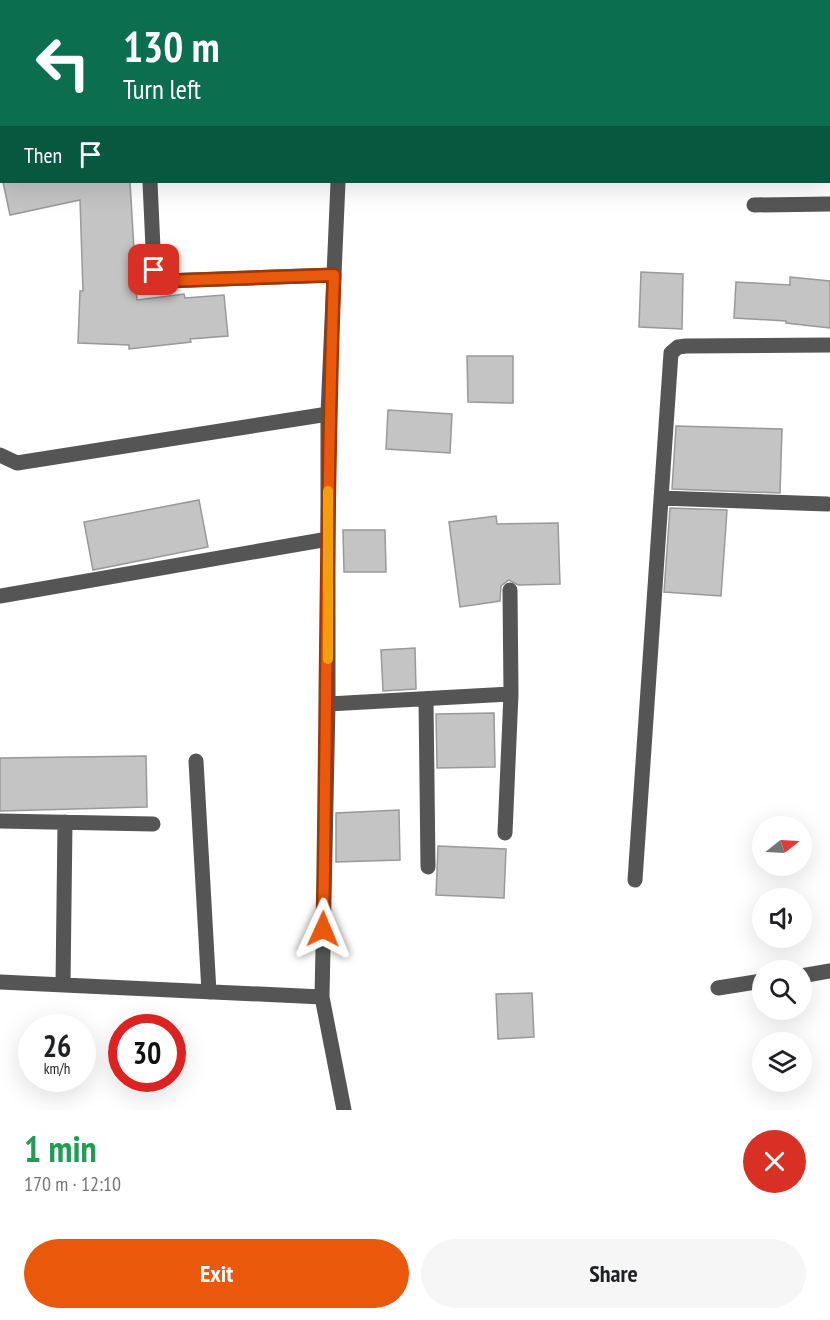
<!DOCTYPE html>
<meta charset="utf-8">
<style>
body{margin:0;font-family:"PT Sans Narrow",sans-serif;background:#f6f6f6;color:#202124;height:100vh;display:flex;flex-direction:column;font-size:22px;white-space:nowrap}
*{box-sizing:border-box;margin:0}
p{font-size:20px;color:#757577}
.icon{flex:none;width:33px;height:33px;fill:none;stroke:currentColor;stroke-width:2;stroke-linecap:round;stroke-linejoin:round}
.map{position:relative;height:1110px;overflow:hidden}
.side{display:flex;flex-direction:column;background:#fff;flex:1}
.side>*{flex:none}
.hud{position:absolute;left:0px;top:0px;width:831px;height:183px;box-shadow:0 6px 24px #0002;background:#0b6e4f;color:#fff;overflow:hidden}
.needle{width:39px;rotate:72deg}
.fabs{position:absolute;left:752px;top:816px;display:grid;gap:12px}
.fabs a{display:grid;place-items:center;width:60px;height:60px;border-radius:50%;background:#fff;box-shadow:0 6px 24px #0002;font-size:30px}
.speed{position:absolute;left:18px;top:1014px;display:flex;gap:12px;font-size:30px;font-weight:700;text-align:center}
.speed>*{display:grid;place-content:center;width:78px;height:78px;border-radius:50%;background:#fff;box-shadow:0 6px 24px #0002;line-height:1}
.speed small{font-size:15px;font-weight:400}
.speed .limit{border:9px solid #d22;background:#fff;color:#111}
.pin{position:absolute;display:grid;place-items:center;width:51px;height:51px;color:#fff;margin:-26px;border-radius:12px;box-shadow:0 3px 9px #0006}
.me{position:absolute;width:66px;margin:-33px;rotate:1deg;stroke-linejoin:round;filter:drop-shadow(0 0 4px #0008)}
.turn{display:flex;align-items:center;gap:21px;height:126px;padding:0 24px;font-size:27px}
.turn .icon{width:78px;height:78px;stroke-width:2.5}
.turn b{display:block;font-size:42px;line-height:51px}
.then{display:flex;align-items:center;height:57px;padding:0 24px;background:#0003;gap:12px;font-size:22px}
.round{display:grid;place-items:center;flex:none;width:63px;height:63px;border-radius:32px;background:#f6f6f6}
.head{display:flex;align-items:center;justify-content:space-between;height:102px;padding:0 24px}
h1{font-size:36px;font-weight:700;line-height:45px;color:#1e9e55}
.cta{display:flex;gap:12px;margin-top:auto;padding:12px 24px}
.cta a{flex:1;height:69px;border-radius:36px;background:#ea580c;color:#fff;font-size:24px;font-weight:700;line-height:69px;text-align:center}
.cta a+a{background:#f6f6f6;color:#202124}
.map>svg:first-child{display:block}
.building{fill:#c4c4c4;stroke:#999;stroke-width:1.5}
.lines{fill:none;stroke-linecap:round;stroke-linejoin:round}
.major-casing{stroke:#dbdbdb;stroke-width:18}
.minor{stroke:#555;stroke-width:15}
.major{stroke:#000;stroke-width:15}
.route-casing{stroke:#983908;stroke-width:15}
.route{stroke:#ea580c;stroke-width:10}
.slow{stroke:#f59e0b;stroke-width:10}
</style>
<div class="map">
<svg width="830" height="1110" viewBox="0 0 830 1110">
<rect width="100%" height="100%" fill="#fff"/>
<!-- building -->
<path class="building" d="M 3,182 L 130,182 L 137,300 L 184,294 L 185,298 L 224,295 L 228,336 L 190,339 L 191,342 L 129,349 L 129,345 L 78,343 L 80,291 L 83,291 L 80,200 L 10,215 Z
M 641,272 L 683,274 L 682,329 L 639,327 Z
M 790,277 L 830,281 L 830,328 L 786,323 L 786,321 L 734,318 L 736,282 L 790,285 Z
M 467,356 L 513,356 L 513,403 L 468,402 Z
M 388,410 L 452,414 L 450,453 L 386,449 Z
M 676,426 L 782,429 L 780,493 L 672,489 Z
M 199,500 L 208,547 L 93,570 L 84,522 Z
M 670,508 L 727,510 L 721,596 L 664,592 Z
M 496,516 L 497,524 L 558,523 L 560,584 L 518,585 L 509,580 L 501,586 L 500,601 L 460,607 L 449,522 Z
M 343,530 L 385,530 L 386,572 L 344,572 Z
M 415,648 L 416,689 L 383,691 L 381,650 Z
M 494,713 L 495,767 L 437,768 L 436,714 Z
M 146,756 L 147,807 L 0,811 L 0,758 Z
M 399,810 L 400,860 L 336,862 L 336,813 Z
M 438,846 L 506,849 L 504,898 L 436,895 Z
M 532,993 L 534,1037 L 498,1039 L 496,994 Z"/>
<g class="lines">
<!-- major casing -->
<g class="major-casing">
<path id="major" d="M 522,0 L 531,2"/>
</g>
<!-- minor -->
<path class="minor" d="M 345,2 L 345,0
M 0,17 L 2,17
M 150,182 L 154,270 L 164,281 L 334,275
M 338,182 L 328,414 L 328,704 L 322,997 L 344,1110
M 754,205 L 830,204
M 0,455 L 17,463 L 328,414
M 661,498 L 827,504
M 510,590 L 511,694
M 0,596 L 328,539
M 426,699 L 428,867
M 328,704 L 511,694 L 505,833
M 196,761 L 209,992
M 0,821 L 153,824
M 635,880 L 671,353 L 678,347 L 686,346 L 830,345
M 801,976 L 830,971
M 0,982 L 322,997
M 63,985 L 65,822
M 718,988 L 762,981"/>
<!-- major -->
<use href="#major" class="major"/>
</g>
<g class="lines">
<!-- route casing -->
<g class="route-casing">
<path id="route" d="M 154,270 L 164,281 L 334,275 C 326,493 327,711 323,929"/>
</g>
<!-- route -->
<use href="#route" class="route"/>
<!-- slow -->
<path class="slow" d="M 328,659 L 328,491"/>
</g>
</svg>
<div class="fabs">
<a><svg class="needle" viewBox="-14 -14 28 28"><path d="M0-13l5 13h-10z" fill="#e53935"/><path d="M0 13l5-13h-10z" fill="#757577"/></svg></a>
<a><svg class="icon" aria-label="sound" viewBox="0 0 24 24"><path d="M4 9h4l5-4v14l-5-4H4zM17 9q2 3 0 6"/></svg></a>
<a><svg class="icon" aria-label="search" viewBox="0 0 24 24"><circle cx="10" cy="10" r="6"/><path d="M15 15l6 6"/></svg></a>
<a><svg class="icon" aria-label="layers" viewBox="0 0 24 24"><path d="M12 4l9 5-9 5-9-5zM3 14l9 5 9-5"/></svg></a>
</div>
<div class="speed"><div>26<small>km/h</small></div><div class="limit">30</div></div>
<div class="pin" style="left:154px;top:270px;background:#d93025"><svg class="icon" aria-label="arrive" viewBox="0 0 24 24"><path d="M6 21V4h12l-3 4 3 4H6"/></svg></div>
<svg class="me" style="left:323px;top:929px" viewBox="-20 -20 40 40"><path d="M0-17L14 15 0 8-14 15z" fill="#ea580c" stroke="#fff" stroke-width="4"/></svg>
<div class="hud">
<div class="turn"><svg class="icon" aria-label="left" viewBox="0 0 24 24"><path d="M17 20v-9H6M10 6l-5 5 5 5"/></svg><div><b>130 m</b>Turn left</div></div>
<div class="then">Then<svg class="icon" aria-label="arrive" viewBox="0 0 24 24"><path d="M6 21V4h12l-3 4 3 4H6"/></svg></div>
</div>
</div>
<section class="side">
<div class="head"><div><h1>1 min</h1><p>170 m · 12:10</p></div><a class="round" style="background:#d93025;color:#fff"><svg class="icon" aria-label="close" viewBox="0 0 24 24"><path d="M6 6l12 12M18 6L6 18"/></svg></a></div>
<div class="cta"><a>Exit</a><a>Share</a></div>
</section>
